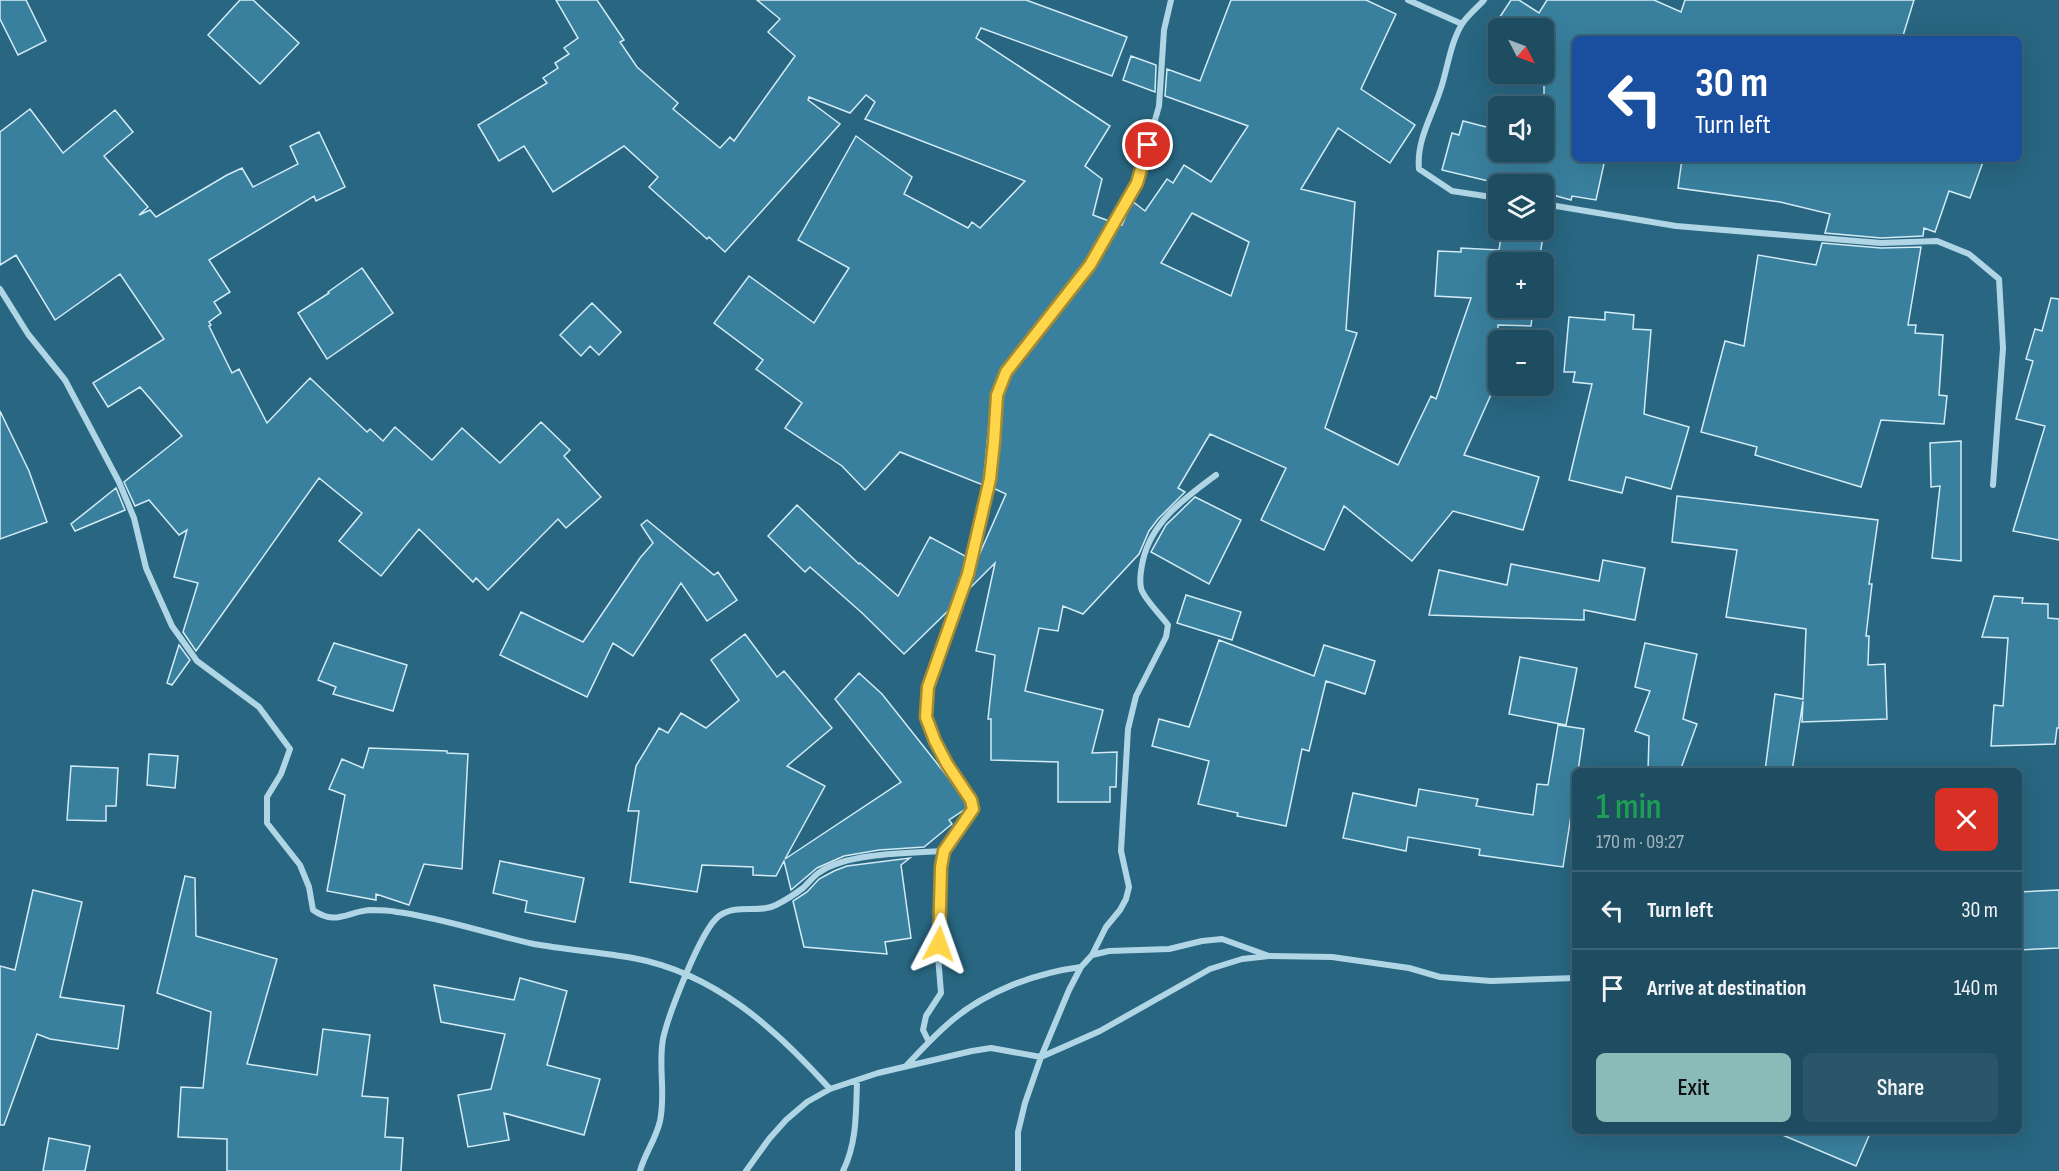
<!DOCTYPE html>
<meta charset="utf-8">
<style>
body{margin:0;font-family:"Sofia Sans Condensed",sans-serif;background:#2b566a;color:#f1f3f6;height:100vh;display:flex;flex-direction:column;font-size:22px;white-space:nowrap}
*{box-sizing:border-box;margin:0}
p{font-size:20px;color:#a1b4bd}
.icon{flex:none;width:33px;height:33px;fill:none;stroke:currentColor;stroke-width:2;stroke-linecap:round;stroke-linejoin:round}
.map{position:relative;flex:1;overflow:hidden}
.details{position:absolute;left:1572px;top:768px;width:450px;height:366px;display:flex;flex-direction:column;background:#1e4c61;border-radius:9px;box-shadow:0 6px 24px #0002,0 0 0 2px #3c6376}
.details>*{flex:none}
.top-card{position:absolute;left:1572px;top:36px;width:450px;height:126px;border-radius:9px;box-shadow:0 6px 24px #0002,0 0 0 2px #3c6376;background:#1a4fa0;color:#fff;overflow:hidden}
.needle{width:39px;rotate:132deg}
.buttons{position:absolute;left:1488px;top:18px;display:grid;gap:12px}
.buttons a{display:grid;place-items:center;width:66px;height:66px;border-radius:9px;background:#1e4c61;box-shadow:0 6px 24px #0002,0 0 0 2px #3c6376;font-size:30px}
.pin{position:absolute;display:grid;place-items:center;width:51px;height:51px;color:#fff;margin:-26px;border:3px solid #fff;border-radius:50%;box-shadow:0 2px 6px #0007}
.me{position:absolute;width:66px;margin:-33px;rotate:4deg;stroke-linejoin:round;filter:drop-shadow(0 0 4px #0008)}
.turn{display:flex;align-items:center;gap:21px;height:126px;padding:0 24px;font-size:27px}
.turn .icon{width:78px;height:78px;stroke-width:2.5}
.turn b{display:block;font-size:42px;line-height:51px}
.round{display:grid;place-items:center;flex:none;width:63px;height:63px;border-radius:9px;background:#2b566a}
.headline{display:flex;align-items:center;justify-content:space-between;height:102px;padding:0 24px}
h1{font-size:36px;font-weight:600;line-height:45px;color:#1e9e55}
.primary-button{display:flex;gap:12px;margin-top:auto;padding:12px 24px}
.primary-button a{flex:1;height:69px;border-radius:9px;background:#8bbbb9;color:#111;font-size:24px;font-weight:600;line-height:69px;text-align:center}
.primary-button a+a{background:#2b566a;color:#f1f3f6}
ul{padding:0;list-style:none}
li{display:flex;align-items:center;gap:18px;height:78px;padding:0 24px;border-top:2px solid #3c6376}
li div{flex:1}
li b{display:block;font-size:22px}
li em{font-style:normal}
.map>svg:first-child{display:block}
.building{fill:#39809e;stroke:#d3ebf5;stroke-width:1.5;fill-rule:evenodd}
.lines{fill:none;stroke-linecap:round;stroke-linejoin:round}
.street{stroke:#b0d6e6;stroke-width:6}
.route-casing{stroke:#a68a30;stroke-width:15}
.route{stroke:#ffd54a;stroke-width:10}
</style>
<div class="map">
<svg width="2059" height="1171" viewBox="0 0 2059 1171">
<rect width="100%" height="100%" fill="#286681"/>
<!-- building -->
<path class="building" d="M 0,0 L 26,0 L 46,41 L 18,55 L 0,19 Z
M 240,0 L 253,0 L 299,43 L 260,84 L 208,35 Z
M 556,0 L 597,0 L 624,40 L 620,42 L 637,67 L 678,103 L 673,109 L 720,148 L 730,137 L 734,141 L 795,56 L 768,32 L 780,19 L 757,0 L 1026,0 L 1127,37 L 1112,76 L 981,28 L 976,38 L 1110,126 L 1085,166 L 1102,179 L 1093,215 L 1109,221 L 1086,262 L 1001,370 L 992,394 L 983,485 L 900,452 L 865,490 L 842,466 L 785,428 L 802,403 L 756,369 L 763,360 L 714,323 L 749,276 L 814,323 L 849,268 L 798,240 L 856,136 L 912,177 L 904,194 L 968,228 L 972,222 L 980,228 L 1025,181 L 865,119 L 875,102 L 866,95 L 850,113 L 809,97 L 808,100 L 840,124 L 725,252 L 709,237 L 707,239 L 649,187 L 658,177 L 624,146 L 553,192 L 524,146 L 499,161 L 478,125 L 547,83 L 543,78 L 558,68 L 555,63 L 569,54 L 564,48 L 578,38 Z
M 1231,0 L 1366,0 L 1396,14 L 1361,89 L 1415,125 L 1390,163 L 1338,128 L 1301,189 L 1355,202 L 1346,330 L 1357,333 L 1325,428 L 1398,465 L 1431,396 L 1436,399 L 1471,298 L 1435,296 L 1438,251 L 1461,252 L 1461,248 L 1499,250 L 1502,230 L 1544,230 L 1544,209 L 1547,210 L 1539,262 L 1498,262 L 1498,308 L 1533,308 L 1531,326 L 1498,325 L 1498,379 L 1464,455 L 1539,477 L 1523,530 L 1453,511 L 1412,561 L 1344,506 L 1324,550 L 1261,520 L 1286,468 L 1210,434 L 1178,488 L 1185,492 L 1158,519 L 1149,531 L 1139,554 L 1083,614 L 1063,606 L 1058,631 L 1039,628 L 1025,691 L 1103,710 L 1092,753 L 1117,752 L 1116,787 L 1110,787 L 1110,802 L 1058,802 L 1058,762 L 991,760 L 991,719 L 988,719 L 995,655 L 976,651 L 995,563 L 968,590 L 976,562 L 1006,494 L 993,488 L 1002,396 L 1011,375 L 1094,268 L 1120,224 L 1122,225 L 1132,201 L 1145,211 L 1167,179 L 1173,183 L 1184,165 L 1211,182 L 1248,126 L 1165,96 L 1167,69 L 1200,81 ZM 1192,213 L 1249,242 L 1231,296 L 1161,263 Z
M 1511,0 L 1519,0 L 1539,13 L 1547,0 L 1654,0 L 1681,12 L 1685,0 L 1914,0 L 1902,39 L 1575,39 L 1575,159 L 1605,159 L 1596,200 L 1572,196 L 1571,200 L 1549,194 L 1548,199 L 1544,199 L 1544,184 L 1501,184 L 1442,170 L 1452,133 L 1459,135 L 1463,121 L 1498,130 L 1498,152 L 1544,152 L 1544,28 L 1498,28 L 1498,42 L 1488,35 Z
M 1131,56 L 1156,65 L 1155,92 L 1123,80 Z
M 30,109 L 63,153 L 115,110 L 133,132 L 104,156 L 148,207 L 139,215 L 150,210 L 156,217 L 227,175 L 242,168 L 253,187 L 298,164 L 290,146 L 319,132 L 345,187 L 316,201 L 314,196 L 209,260 L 230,292 L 214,302 L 221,313 L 209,322 L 211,325 L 209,326 L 232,373 L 239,369 L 267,423 L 310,378 L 367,432 L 370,429 L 383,441 L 395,427 L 432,460 L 462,428 L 500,463 L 541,422 L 570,450 L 564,456 L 601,497 L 566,528 L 558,519 L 488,590 L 476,578 L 473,582 L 419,529 L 381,576 L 339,541 L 362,513 L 319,478 L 196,651 L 183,632 L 198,583 L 174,577 L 187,530 L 179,535 L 149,500 L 135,506 L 124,482 L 182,436 L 140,387 L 108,407 L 93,383 L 164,339 L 120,274 L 55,320 L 16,255 L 0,265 L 0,132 Z
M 1682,159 L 1984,159 L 1970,198 L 1949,191 L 1935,232 L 1924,228 L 1923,236 L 1881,238 L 1825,233 L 1830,214 L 1780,202 L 1678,188 Z
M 1822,243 L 1881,248 L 1921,247 L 1908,325 L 1916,325 L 1915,333 L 1943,335 L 1939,395 L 1947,396 L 1944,424 L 1881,420 L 1861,487 L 1755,455 L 1757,447 L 1701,432 L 1725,341 L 1744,346 L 1758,255 L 1816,265 Z
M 362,268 L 393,313 L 327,359 L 298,313 L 329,293 L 328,292 Z
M 2051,298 L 2059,299 L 2059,540 L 2013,531 L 2045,426 L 2016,419 L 2033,361 L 2026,359 L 2035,329 L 2042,331 Z
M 592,303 L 621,332 L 599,355 L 590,346 L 581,356 L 560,335 Z
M 1605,312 L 1634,315 L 1633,329 L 1651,330 L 1644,414 L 1689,427 L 1671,489 L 1626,477 L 1622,493 L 1569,480 L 1592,384 L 1573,382 L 1575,372 L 1564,372 L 1569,317 L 1605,320 Z
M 0,411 L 29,471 L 47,522 L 0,539 Z
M 1961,441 L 1961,561 L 1932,558 L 1940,486 L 1931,487 L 1930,443 Z
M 116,488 L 125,510 L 75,531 L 71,524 Z
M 1677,496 L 1878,520 L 1869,584 L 1872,584 L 1866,636 L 1869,636 L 1868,665 L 1885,664 L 1887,719 L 1802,722 L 1803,701 L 1792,771 L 1765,771 L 1775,694 L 1803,699 L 1806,629 L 1726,617 L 1737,550 L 1672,542 Z
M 1195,497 L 1241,520 L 1209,584 L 1151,552 L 1166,525 Z
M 797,505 L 859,564 L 860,563 L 898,596 L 930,537 L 967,557 L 951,608 L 904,654 L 861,612 L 810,567 L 805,572 L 768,536 Z
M 647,520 L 714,575 L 718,572 L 737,600 L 707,621 L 681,583 L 633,656 L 613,643 L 587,697 L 500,655 L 521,612 L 583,642 L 640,558 L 653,543 L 641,525 Z
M 1603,560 L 1645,568 L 1635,620 L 1584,610 L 1584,620 L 1429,615 L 1439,570 L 1507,585 L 1511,564 L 1599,581 Z
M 1186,595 L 1241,612 L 1232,640 L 1177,623 Z
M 1994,596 L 2023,598 L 2022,603 L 2048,604 L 2048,618 L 2059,619 L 2059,728 L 2057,728 L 2055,744 L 1991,746 L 1994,705 L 2003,706 L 2008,638 L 1982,637 Z
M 745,634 L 777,677 L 784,671 L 832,728 L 787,766 L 825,786 L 785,859 L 901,782 L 835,699 L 859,673 L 882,694 L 947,776 L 948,775 L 962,795 L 967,808 L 949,820 L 952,824 L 924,847 L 879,850 L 844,856 L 817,868 L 791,890 L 784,861 L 776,876 L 753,875 L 753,867 L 702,865 L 697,892 L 630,882 L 639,811 L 628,811 L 636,766 L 659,728 L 668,733 L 681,713 L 706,728 L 739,700 L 711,660 Z
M 1219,640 L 1314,676 L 1324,645 L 1375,661 L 1365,694 L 1326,681 L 1309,751 L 1302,749 L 1286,826 L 1237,816 L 1238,813 L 1198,804 L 1209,761 L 1152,746 L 1159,719 L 1189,727 Z
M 334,643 L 407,665 L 393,711 L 333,694 L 336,687 L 318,680 Z
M 1645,643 L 1697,654 L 1683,719 L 1697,724 L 1680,771 L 1648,771 L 1649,736 L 1635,731 L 1650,691 L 1635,687 Z
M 179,645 L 190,660 L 172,685 L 167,683 Z
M 1520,657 L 1577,668 L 1566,725 L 1509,714 Z
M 1558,725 L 1584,729 L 1578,771 L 1575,771 L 1575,790 L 1563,867 L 1479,855 L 1480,849 L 1408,837 L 1406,851 L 1343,838 L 1353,793 L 1416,806 L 1419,789 L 1478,799 L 1476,806 L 1533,815 L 1537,784 L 1548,785 Z
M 369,748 L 447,751 L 447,753 L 468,754 L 462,869 L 424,864 L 409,905 L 376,894 L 376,900 L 327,891 L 345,795 L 329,789 L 342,759 L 363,768 Z
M 149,754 L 178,756 L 175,788 L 147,785 Z
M 71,766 L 118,768 L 116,806 L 106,806 L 106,821 L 67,820 Z
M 910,858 L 901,865 L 911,938 L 885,942 L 887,954 L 804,947 L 793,901 L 807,892 L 819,879 L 834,871 L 847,866 Z
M 500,861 L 584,878 L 575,922 L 525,912 L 527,901 L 493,893 Z
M 185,876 L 195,878 L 196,936 L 277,959 L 247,1064 L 317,1075 L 323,1029 L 370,1035 L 362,1096 L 388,1098 L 385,1137 L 403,1138 L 401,1171 L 227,1171 L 227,1139 L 178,1137 L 181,1087 L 203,1088 L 211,1012 L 157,993 Z
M 33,890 L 82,902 L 60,997 L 124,1006 L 118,1049 L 50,1039 L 37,1034 L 4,1125 L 0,1125 L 0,966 L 15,970 Z
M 2059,890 L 2059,948 L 2019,950 L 2019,892 Z
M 520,978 L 567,991 L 547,1065 L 600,1079 L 584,1135 L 504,1113 L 509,1140 L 468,1147 L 458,1095 L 491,1089 L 505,1034 L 441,1022 L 434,985 L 514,1000 Z
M 1773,1131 L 1871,1131 L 1856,1166 Z
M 49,1138 L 90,1146 L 85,1171 L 43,1171 Z"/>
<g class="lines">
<!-- street -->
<path class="street" d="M 1408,0 L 1462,24
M 1484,0 C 1477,8 1468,15 1462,24 C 1451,42 1448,65 1442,85 C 1434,113 1416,139 1419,169 L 1452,191 L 1498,198
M 1544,204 L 1676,226 L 1881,243 L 1937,241 L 1969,254 L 1999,279 L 2003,348 L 1993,485
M 0,289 L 28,334 L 65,380 L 119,482 L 134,518 L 146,568 L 172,626 L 197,661 L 259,707 L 290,749 L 281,774 L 267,797 L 267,823 L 300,865 L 309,887 L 313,910 C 336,926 346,912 370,910 C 378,910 388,910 397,912 C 443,918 488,934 534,944 C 567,950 601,952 633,958 C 715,973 777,1030 830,1089
M 1092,955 L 1109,951 L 1169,949 L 1202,941 L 1222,939 L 1269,956
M 929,1042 L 923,1030 L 926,1016 L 941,993 L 938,956 L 941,908 L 941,867 L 944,851 L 973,809 L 967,793 L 947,764 L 935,741 L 926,717 L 928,687 L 968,574 L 990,479 L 997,395 L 1006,372 L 1090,265 L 1137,183 L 1159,106 L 1164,30 L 1171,0
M 906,1066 C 920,1051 934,1036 949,1023 C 984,992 1035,973 1081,967
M 640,1171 C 645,1153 656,1139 660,1121 C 666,1094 658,1066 663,1039 C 668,1016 701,929 719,916 C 738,903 759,914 776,905 C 786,900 795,894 803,888 C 809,883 813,876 820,872 C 847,853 910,853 944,851
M 746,1171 L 769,1139 L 786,1120 L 807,1102 L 830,1089 L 878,1073 L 972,1051 L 991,1048 L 1041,1057 L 1100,1031 L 1210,969 L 1242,959 L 1269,956 L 1332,957 L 1409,968 L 1440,977 L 1491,981 L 1575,978
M 843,1171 C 857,1143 856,1112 857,1081
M 1018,1171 L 1018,1132 L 1025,1103 L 1041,1057 L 1069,990 L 1081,967 L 1092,955 L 1106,927 L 1120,910 L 1126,899 L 1129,887 L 1121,851 L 1128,729 L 1136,696 L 1166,637 L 1168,625 C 1161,615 1143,598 1141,588 C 1139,579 1141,569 1143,560 C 1152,521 1185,498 1216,475"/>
</g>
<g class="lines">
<!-- route casing -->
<g class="route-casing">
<path id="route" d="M 939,944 L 941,867 L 944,851 L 973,809 L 971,800 L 947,764 L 935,741 L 926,717 L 928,687 L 968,574 L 990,479 L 994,442 L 997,395 L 1006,372 L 1090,265 L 1137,183 L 1148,145"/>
</g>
<!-- route -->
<use href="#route" class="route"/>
</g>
</svg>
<div class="buttons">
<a><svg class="needle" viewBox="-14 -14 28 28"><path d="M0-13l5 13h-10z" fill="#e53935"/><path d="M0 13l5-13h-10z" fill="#a1b4bd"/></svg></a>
<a><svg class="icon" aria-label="sound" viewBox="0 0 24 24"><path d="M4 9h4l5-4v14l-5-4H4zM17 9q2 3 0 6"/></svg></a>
<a><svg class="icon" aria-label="layers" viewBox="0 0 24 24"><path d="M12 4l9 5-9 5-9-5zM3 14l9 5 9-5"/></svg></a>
<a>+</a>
<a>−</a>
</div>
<div class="pin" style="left:1148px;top:145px;background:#d93025"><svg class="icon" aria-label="arrive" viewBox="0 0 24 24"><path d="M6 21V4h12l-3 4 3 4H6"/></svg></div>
<svg class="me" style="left:939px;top:944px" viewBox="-20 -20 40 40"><path d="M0-17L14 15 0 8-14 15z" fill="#ffd54a" stroke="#fff" stroke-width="4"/></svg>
<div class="top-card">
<div class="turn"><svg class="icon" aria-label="left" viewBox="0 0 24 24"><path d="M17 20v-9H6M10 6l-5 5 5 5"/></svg><div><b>30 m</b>Turn left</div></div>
</div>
<section class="details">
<div class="headline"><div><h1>1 min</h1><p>170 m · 09:27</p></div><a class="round" style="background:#d93025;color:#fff"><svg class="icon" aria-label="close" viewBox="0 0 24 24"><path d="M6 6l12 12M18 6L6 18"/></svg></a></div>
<ul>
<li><svg class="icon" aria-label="left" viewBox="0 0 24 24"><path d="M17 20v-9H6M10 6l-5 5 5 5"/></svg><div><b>Turn left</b></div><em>30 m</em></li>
<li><svg class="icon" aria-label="arrive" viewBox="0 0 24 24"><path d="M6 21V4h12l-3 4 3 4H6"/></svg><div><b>Arrive at destination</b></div><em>140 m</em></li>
</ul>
<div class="primary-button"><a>Exit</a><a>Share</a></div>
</section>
</div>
